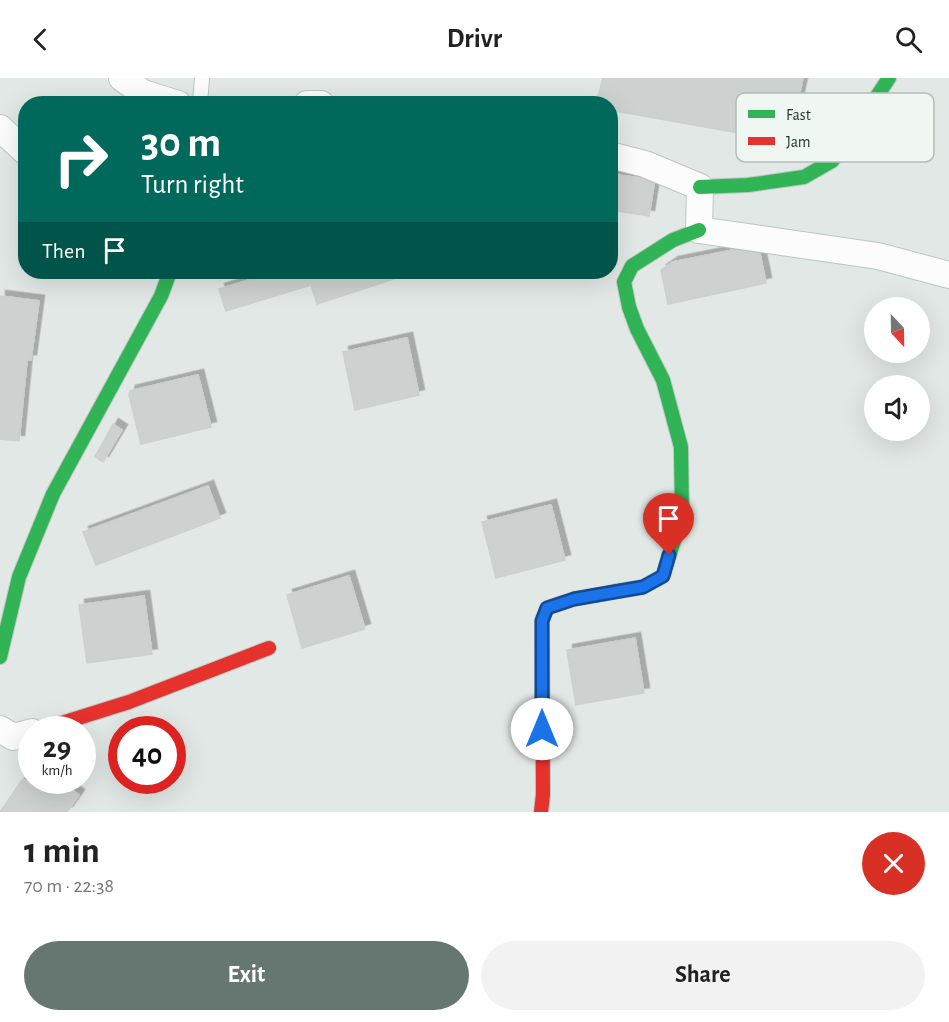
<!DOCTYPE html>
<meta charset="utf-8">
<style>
body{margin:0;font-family:"Alegreya Sans",sans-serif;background:#f2f2f2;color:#222;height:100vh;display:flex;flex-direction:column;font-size:22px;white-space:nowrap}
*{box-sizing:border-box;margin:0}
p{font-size:20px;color:#767676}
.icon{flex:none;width:33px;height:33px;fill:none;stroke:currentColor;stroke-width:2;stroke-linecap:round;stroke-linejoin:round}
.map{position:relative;height:734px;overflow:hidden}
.sheet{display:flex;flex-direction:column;background:#fff;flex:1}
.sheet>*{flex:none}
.top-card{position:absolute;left:18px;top:18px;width:600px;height:183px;border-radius:24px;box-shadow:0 6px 24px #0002;background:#00695c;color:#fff;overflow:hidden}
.needle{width:39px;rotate:158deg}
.controls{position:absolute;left:864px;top:219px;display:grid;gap:12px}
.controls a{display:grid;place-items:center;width:66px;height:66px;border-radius:50%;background:#fff;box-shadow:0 6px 24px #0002;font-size:30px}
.speed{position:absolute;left:18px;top:638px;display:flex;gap:12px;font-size:30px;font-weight:700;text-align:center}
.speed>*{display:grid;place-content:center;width:78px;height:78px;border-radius:50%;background:#fff;box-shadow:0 6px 24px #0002;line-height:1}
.speed small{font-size:15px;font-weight:400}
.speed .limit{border:9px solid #d22;background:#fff;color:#111}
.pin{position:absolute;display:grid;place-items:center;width:51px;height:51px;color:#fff;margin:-62px -26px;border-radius:50% 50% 50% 0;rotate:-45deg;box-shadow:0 0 6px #0007}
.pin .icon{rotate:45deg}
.me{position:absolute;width:66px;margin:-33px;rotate:0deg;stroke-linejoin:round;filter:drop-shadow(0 0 4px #0008)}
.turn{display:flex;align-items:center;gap:21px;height:126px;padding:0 24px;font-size:27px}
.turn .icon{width:78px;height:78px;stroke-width:2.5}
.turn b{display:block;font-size:42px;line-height:51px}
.then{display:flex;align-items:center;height:57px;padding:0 24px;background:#0003;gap:12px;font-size:22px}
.round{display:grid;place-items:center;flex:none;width:63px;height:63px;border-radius:32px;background:#f2f2f2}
.head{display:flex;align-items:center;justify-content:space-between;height:102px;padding:0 24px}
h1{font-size:36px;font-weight:700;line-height:45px}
.primary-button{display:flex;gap:12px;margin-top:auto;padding:12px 24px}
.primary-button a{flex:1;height:69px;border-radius:36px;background:#667670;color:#fff;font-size:24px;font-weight:700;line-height:69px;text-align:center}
.primary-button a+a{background:#f2f2f2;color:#222}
header{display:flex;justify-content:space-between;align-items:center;height:78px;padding:0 24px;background:#fff;font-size:27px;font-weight:700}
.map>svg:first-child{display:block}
.building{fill:#cdd1cf;stroke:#cbd1ce;stroke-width:1.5;filter:url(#shadow)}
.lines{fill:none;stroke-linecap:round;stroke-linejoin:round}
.lane-casing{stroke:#bfc5c2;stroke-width:16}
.street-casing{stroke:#bfc5c2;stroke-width:28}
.fast-casing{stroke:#bfc5c2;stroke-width:16}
.jam-casing{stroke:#bfc5c2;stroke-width:16}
.lane{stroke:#fbfcfb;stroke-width:14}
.street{stroke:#fbfcfb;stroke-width:26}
.fast{stroke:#30b455;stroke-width:14}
.jam{stroke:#e5322d;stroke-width:14}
.route-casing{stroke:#114b97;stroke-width:15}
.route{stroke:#1a73e8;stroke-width:10}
.key{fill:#f0f7f3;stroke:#b2beb9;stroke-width:1.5}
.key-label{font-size:16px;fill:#233831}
</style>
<header><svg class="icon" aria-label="back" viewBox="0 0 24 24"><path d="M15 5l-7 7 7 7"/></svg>Drivr<svg class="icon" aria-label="search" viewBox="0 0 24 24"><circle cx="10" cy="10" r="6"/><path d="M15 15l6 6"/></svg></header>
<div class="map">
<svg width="949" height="734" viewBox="0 0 949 734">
<defs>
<filter id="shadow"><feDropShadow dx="5.5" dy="-5.5" stdDeviation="0" flood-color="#0004"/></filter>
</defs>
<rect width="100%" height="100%" fill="#e2e8e5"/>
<!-- building -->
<path class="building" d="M 603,0 L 803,0 L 789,64 L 610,32 L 610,26 L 596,26 Z
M 610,96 L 640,100 L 654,106 L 649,138 L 610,132 Z
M 733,172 L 760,176 L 766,205 L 668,226 L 661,192 L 673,184 Z
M 277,194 L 405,194 L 406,197 L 317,226 L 311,207 L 226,233 L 219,211 Z
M 0,218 L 39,223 L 31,282 L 27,282 L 19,363 L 0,361 Z
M 407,260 L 419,317 L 355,332 L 343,274 Z
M 198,297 L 211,349 L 141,366 L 129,317 L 130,313 Z
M 113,346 L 122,352 L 103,384 L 95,379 Z
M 208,408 L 220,440 L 96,487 L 83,454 Z
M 551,427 L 565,482 L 496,500 L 482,444 Z
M 349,498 L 365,551 L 302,570 L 287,517 Z
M 144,518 L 152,576 L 87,585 L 79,527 Z
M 635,560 L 644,615 L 576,627 L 567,572 Z
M 22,702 L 58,702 L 79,717 L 67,734 L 0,734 Z"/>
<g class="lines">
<!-- lane casing -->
<g class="lane-casing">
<path id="lane" d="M 200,26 L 202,0"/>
</g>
<!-- street casing -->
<g class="street-casing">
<path id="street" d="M 122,0 L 143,15 L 178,26
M 307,26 L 321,26
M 0,50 L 26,74
M 610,77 L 645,86 L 700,109 L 699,152 L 878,178 L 949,197
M 0,651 L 13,659 L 32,654"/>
</g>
<!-- fast casing -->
<g class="fast-casing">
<path id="fast" d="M 700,109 L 748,107 L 804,99 L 832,83 L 849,61 L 889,0
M 618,513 L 643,509 L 663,498 L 682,436 L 681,369 L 663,302 L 637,251 L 629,229 L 624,204 L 632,188 L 673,162 L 699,152
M 0,579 L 19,499 L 53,416 L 161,218 L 170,194"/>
</g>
<!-- jam casing -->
<g class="jam-casing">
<path id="jam" d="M 43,651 L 129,624 L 269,570
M 541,734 L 543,716 L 542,543 L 547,530 L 574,521 L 618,513"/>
</g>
<!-- lane -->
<use href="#lane" class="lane"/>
<!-- street -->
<use href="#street" class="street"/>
<!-- fast -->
<use href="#fast" class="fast"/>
<!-- jam -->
<use href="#jam" class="jam"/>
</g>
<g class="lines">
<!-- route casing -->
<g class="route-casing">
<path id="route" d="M 542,651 L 542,543 L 547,530 L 574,521 L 643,509 L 663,498 L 669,477"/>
</g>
<!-- route -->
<use href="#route" class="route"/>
</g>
<!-- legend -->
<rect x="736" y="15" width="198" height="69" rx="9" class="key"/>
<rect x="748" y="32" width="27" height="8" fill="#30b455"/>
<rect x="748" y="59" width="27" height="8" fill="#e5322d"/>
<g class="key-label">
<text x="786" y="42">Fast</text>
<text x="786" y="69">Jam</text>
</g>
</svg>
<div class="controls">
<a><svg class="needle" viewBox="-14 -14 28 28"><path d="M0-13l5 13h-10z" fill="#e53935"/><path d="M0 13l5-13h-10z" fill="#767676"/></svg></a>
<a><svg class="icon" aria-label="sound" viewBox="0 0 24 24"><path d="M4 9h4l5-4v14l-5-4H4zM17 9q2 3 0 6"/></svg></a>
</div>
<div class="speed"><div>29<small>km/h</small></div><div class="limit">40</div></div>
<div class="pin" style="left:669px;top:477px;background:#d93025"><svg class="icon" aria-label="arrive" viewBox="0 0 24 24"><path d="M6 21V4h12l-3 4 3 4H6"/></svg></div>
<svg class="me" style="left:542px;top:651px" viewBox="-20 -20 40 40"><circle r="19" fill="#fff"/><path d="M0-13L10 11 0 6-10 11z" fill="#1a73e8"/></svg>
<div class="top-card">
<div class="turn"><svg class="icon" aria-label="right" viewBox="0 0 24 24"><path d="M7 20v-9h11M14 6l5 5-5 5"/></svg><div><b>30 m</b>Turn right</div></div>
<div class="then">Then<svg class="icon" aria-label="arrive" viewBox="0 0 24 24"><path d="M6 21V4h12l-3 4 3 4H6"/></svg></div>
</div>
</div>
<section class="sheet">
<div class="head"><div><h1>1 min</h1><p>70 m · 22:38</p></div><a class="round" style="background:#d93025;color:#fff"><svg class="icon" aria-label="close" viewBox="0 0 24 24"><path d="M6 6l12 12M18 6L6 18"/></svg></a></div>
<div class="primary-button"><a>Exit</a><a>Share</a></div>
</section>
